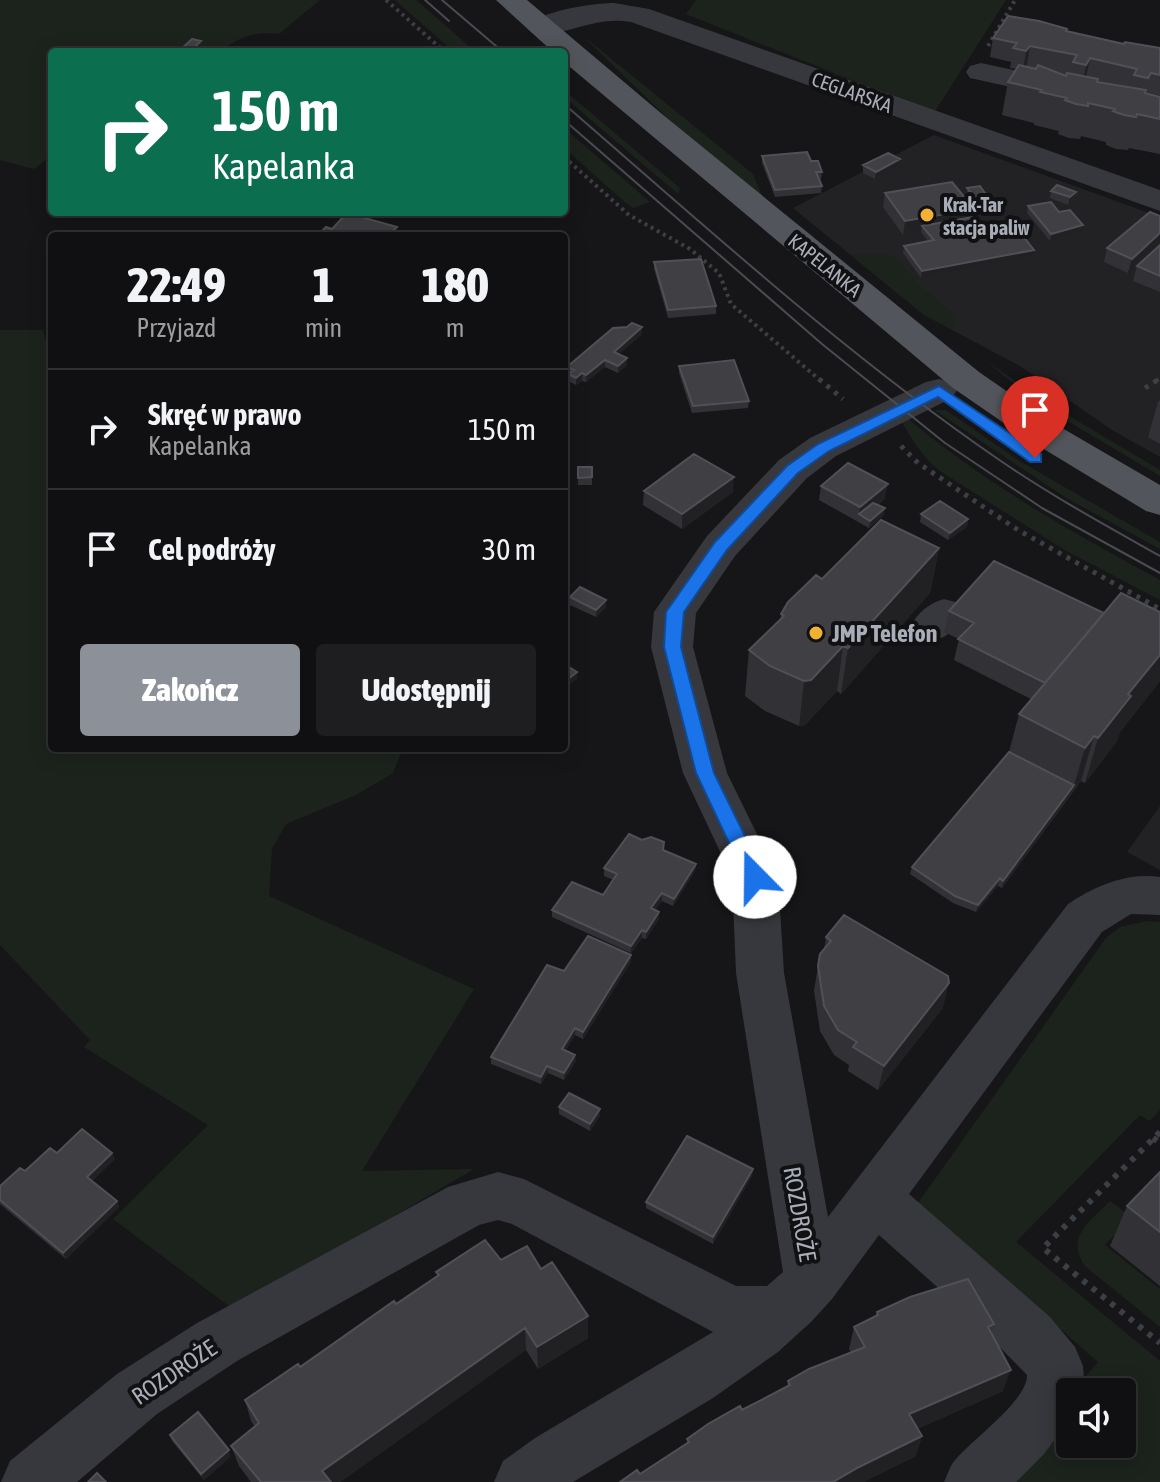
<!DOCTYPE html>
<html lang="pl">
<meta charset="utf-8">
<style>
body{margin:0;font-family:"Asap Condensed",sans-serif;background:#1e1e20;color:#f1f3f6;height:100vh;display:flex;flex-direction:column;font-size:30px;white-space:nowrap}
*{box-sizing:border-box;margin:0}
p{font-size:26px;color:#9c9d9f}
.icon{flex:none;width:44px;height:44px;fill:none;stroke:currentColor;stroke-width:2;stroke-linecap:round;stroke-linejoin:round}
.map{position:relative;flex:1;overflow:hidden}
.side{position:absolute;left:48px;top:232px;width:520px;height:520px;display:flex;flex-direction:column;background:#101012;border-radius:8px;box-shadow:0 4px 20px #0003,0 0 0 2px #303032}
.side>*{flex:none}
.banner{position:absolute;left:48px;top:48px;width:520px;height:168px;border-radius:8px;box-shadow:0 4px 20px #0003,0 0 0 2px #303032;background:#0b6e4f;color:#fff;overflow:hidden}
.buttons{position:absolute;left:1056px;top:1378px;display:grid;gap:16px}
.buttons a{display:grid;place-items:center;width:80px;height:80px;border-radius:8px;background:#101012;box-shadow:0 4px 20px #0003,0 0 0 2px #303032;font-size:40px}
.pin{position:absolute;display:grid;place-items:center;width:68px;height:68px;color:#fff;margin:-82px -34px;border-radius:50% 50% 50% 0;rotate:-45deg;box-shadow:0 0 8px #0007}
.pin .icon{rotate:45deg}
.me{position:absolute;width:88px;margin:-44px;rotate:338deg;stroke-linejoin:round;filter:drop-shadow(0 0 6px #0008)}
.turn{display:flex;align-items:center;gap:28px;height:168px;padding:0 32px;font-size:36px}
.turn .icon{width:104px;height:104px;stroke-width:2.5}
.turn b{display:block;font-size:56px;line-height:68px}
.eta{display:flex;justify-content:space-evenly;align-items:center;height:136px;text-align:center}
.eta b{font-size:48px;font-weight:800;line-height:56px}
.button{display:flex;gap:16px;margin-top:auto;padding:16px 32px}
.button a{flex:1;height:92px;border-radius:8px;background:#8c9099;color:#fff;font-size:32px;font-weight:800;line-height:92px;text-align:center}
.button a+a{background:#1e1e20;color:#f1f3f6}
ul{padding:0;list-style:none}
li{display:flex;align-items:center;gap:24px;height:120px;padding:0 32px;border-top:2px solid #303032}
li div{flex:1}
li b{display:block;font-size:30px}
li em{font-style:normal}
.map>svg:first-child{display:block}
.built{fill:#222225}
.green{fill:#1c231d}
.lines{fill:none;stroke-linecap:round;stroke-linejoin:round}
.path-far2{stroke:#3d3f44;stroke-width:4;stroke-dasharray:3 4;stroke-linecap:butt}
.path-far1{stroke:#3d3f44;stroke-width:5;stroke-dasharray:4 6;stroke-linecap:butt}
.path{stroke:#3d3f44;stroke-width:6;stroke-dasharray:5 7;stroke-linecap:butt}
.minor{fill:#37383d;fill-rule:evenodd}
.major{fill:#53555c;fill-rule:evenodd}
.tram{stroke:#4a4c52;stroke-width:2}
.wall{fill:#323236}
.shaded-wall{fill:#212124}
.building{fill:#3f3f44;stroke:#4f5156;stroke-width:2}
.route{fill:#1a73e8;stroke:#114b97;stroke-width:2}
.poi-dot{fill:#f2b134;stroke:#111113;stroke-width:3}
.labels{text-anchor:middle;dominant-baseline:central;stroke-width:8;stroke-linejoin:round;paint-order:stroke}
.far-street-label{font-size:20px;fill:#a8adb8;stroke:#111113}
.far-poi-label{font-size:20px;font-weight:bold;fill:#a8adb8;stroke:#111113;text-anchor:start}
.poi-label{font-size:24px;font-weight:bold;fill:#a8adb8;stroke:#111113;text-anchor:start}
.street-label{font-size:24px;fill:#a8adb8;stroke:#111113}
</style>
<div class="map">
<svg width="1160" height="1482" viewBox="0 0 1160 1482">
<rect width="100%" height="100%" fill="#161618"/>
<!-- built -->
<path class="built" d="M 934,135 L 1160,217 L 1160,457 L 1112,430 L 1020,366 L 924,315 L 793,208 Z
M 1160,806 L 1160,870 L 1127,852 Z"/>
<!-- green -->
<path class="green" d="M 0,0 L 320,0 L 279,34 C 256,31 238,37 220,52 L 52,52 L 52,155 L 34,169 L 0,160 Z
M 395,0 L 416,0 L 476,52 L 454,52 Z
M 696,0 L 1006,0 L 934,113 L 686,14 Z
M 582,35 L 753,174 L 763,198 L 814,237 L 805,234 L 690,140 Z
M 564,90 L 680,188 L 678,194 L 564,97 Z
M 564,128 L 650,202 L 633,208 L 627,204 L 564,148 Z
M 883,254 L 897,258 L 919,285 L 952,312 L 956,318 L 953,329 L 924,315 L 851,255 Z
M 0,330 L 43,330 L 52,365 L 52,748 L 403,748 L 393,773 L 356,795 L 286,824 L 272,849 L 269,896 L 474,989 L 362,1171 L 474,1169 L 234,1310 L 113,1219 L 208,1125 L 84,1047 L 90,1040 L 0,945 Z
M 985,360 L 1044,401 L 1160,470 L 1160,476 L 1037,403 Z
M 934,410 L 946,410 L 1021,462 L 1160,542 L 1160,549 L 1068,499 Z
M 906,417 C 984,483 1071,532 1160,580 L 1160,600 L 1063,549 L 940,471 C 922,457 912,439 900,419 Z
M 1147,921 L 1160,922 L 1160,1110 L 1149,1121 L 1140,1115 L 1016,1242 L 1160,1361 L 1160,1482 L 994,1482 L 1070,1395 L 1070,1444 L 1122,1444 L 1122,1392 L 1072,1392 L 1098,1362 L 918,1203 L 1106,938 L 1120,927 Z
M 1110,1201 L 1131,1217 L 1105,1245 L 1160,1289 L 1160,1327 L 1085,1266 C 1065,1236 1090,1222 1110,1201 Z"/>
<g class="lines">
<!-- path-far2 -->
<path class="path-far2" d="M 386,0 L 445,52
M 988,46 L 1015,0
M 564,157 L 629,215 L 690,249 L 719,273 L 731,304 L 821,381
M 1156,381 L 1160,378"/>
<!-- path-far1 -->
<path class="path-far1" d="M 819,379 L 843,399
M 1145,388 L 1159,379
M 901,446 L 918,463 L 1018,530 L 1160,609"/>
<!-- path -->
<path class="path" d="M 1160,1132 L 1043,1248 L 1160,1343
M 1153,1138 L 1160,1143"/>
<!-- minor -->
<path class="minor" d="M 614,3 L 649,9 L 1160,190 L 1160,211 L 631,22 C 593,15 559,40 532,33 L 527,27 C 538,11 594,3 614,3 Z
M 981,63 L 1160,102 L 1160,120 L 970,78 L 966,72 L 970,66 Z
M 939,379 L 952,382 L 957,390 L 952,398 L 836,456 L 807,478 L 735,556 L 696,613 L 693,647 L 727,773 L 778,877 L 784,973 L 828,1217 L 1068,904 C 1095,886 1127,872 1160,877 L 1160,915 L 1131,914 L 1102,932 L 909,1194 L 1050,1317 L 1075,1347 L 1083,1366 L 1085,1391 L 1070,1392 L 1070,1419 L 1044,1454 L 1016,1482 L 944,1482 C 948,1474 950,1465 956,1459 C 972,1440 1028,1400 1027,1375 L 963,1310 L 879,1235 L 832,1299 L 812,1321 L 778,1352 L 713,1398 L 573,1482 L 494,1482 L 503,1461 L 535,1438 L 713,1332 L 512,1224 L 498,1220 L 479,1225 L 237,1361 L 157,1414 L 77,1482 L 1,1482 L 10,1461 L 117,1374 L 197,1323 L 448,1187 L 498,1172 L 524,1179 L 736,1286 L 767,1286 L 783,1272 L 736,973 L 732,877 L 683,773 L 651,647 L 654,612 L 707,536 L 779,460 L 810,438 L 926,382 Z
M 944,599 L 959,603 L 965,613 C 952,634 940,646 915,638 L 909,628 C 918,613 927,604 944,599 Z"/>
<!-- major -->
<path class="major" d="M 496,0 L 527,0 L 662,114 L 979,372 L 1050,421 L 1160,485 L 1160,515 L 1146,511 L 1024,437 L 953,388 L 564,62 L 564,52 L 553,52 Z"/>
<!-- tram -->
<path class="tram" d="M 425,0 L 449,21
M 442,0 L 503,52
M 564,104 C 705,226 844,353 998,459 C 1050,495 1105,525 1160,556
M 564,120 L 822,344 L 945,443 L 1042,508 L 1160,573"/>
</g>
<!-- wall -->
<path class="wall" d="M 1066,32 L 1124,44 L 1160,48 L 1160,96 L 1146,92 L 1145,93 L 1160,97 L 1160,154 L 1129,148 L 1128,150 L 1116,149 L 1106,145 L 1106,142 L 1081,136 L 1080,139 L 1069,138 L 1058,134 L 1059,131 L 1034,125 L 1034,123 L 1002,115 L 1008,82 L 1016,69 L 1010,68 L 1011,62 L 990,57 L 993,38 Z
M 762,156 L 811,161 L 822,172 L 821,179 L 819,179 L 822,186 L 821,193 L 775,197 L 762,163 Z
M 863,165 L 899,166 L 875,179 L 863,173 Z
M 967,188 L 987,196 L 986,203 L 973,205 L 966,196 Z
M 1051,191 L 1074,199 L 1068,205 L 1050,198 Z
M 885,193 L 972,218 L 985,232 L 1033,257 L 921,278 L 903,253 L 904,246 L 928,241 L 921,232 L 903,235 L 883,207 Z
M 1028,206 L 1059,212 L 1081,232 L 1050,241 L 1027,213 Z
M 1150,212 L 1128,273 L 1104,262 L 1107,248 Z
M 1160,245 L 1160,292 L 1133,281 L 1137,266 Z
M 654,262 L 716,306 L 716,314 L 668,318 L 654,269 Z
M 642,334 L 619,354 L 627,358 L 627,365 L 618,373 L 605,367 L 586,382 L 582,381 L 576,385 L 568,381 L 567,367 Z
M 679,366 L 749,401 L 748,408 L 692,413 L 679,373 Z
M 1160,400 L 1160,444 L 1148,437 L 1158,402 Z
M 578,467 L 592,467 L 592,485 L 578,485 Z
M 821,486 L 885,498 L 878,505 L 885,508 L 883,516 L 869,528 L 819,500 Z
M 644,491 L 733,492 L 682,529 L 643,505 Z
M 921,514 L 968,519 L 967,527 L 948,540 L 920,522 Z
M 939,548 L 930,593 L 841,694 L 837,691 L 805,725 L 799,726 L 765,711 L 745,696 L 749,650 L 780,620 L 781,614 L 822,579 Z
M 570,597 L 606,600 L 606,607 L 596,617 L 570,605 Z
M 949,611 L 1104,613 L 1160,612 L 1160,681 L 1120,732 L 1117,741 L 1085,783 L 1081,781 L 1002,888 L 998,886 L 976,912 L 953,903 L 910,874 L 912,867 L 1009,752 L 1019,714 L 1031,699 L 954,660 L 959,639 L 944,632 Z
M 663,850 L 696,864 L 695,871 L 673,906 L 662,901 L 655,910 L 659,912 L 659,919 L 646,939 L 642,938 L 631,953 L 552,917 L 552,910 L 603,895 L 613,880 L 604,876 L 604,868 Z
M 826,937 L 943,1008 L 878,1090 L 848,1071 L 849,1065 L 834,1055 L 820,1031 L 814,991 L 818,966 L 824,950 Z
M 631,962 L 583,1039 L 575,1035 L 566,1050 L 576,1061 L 564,1080 L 548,1073 L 541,1084 L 491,1064 L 491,1057 L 564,971 Z
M 559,1107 L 600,1116 L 590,1131 L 559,1114 Z
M 57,1153 L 115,1159 L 92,1181 L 117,1201 L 119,1207 L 66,1259 L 0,1204 L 0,1186 Z
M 753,1169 L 752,1176 L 713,1244 L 646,1208 L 646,1202 Z
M 1160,1172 L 1160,1286 L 1110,1246 L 1127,1206 Z
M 501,1260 L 541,1269 L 588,1316 L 588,1338 L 538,1369 L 526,1350 L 340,1482 L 251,1482 L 239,1466 L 231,1446 L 255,1427 L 251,1421 L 245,1400 L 300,1367 L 396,1304 L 437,1277 L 436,1272 Z
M 877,1312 L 994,1324 L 991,1333 L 1003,1391 L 917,1429 L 922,1436 L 915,1457 L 640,1474 L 687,1443 L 687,1439 L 787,1387 L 788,1381 L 851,1353 L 849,1349 L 854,1327 L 875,1317 Z
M 170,1435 L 231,1456 L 204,1480 L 172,1441 Z"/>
<!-- shaded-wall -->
<path class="shaded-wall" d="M 201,41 L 202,48 L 198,52 L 189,52 Z
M 1030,46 L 1027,65 L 1023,71 L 1026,51 Z
M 1090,58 L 1086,78 L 1082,85 L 1086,65 Z
M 900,159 L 899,166 L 875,179 L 876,172 Z
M 1076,192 L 1074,199 L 1068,205 L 1070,197 Z
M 987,196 L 986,203 L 973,205 L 975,198 Z
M 974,209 L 971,223 L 922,226 L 921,232 L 903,235 L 905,221 Z
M 1083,225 L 1081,232 L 1050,241 L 1051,234 Z
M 397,227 L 398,236 L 388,236 Z
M 1160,233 L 1160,244 L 1128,273 L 1132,259 Z
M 1034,250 L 1033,257 L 921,278 L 922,271 Z
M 642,327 L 642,334 L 614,359 L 614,352 Z
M 627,358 L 627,365 L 618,373 L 618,366 Z
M 605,360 L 605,367 L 586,382 L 586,375 Z
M 582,373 L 582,381 L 576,385 L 576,378 Z
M 734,477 L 733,492 L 682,529 L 682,514 Z
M 888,484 L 885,498 L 864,517 L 859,514 L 860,507 Z
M 885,508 L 883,516 L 869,528 L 870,521 Z
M 968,519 L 967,527 L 948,540 L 950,533 Z
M 939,548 L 930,593 L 841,694 L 848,648 Z
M 606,600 L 606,607 L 596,617 L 596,610 Z
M 843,646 L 837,691 L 805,725 L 799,726 L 804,681 Z
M 1160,655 L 1160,681 L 1120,732 L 1117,741 L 1085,783 L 1098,738 L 1128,694 Z
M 577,672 L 577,679 L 564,689 L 564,682 Z
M 1094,736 L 1081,781 L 1072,792 L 1085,748 Z
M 1074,785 L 1072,792 L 1002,888 L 1003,881 Z
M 696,864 L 695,871 L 673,906 L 674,899 Z
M 1000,878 L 998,886 L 976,912 L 978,905 Z
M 662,893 L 662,901 L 651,916 L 651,908 Z
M 659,912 L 659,919 L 646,939 L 646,932 Z
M 642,930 L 642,938 L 631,953 L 631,946 Z
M 631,955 L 631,962 L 583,1039 L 583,1032 Z
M 949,983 L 943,1008 L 878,1090 L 884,1066 Z
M 575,1028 L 575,1035 L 562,1056 L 562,1049 Z
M 575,1055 L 576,1061 L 564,1080 L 564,1073 Z
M 547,1066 L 548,1073 L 541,1084 L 541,1077 Z
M 600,1109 L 600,1116 L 590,1131 L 590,1124 Z
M 112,1153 L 115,1159 L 89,1184 L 87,1177 Z
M 753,1169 L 752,1176 L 713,1244 L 713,1237 Z
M 117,1201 L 119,1207 L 66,1259 L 63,1253 Z
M 588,1316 L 588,1338 L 538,1369 L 537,1347 Z
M 525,1328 L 526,1350 L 340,1482 L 325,1482 L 322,1471 Z
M 1011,1370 L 1003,1391 L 903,1435 L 909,1414 Z
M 922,1436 L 915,1457 L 864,1482 L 833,1482 L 859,1467 Z
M 229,1450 L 231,1456 L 204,1480 L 201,1474 Z"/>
<!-- building -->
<path class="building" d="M 1008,16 L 1039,21 L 1067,29 L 1066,31 L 1124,44 L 1125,42 L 1160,48 L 1160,75 L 1151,73 L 1148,78 L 1134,75 L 1137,69 L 1090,58 L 1086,65 L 1073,62 L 1077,55 L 1030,46 L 1026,51 L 1013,48 L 1017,43 L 993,38 Z
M 192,39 L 201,41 L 189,52 L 180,50 Z
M 1019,65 L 1036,69 L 1038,65 L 1066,76 L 1067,73 L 1098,79 L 1097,82 L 1146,90 L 1145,93 L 1160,97 L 1160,119 L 1137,114 L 1136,117 L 1124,115 L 1113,111 L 1115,109 L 1088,103 L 1088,106 L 1076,104 L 1065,100 L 1067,98 L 1040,92 L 1042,90 L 1008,82 Z
M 807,152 L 811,161 L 818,161 L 822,172 L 816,172 L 822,186 L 775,190 L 762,156 Z
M 888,153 L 900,159 L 876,172 L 863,165 Z
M 952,182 L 974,209 L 905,221 L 885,193 Z
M 1057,185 L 1076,192 L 1070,197 L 1051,191 Z
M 980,186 L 987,196 L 975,198 L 967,188 Z
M 1051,202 L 1059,212 L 1070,210 L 1083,225 L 1051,234 L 1028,206 Z
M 1150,212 L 1160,216 L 1160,233 L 1132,259 L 1107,248 Z
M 347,213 L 397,227 L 388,236 L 317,236 L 326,227 L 332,229 Z
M 973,217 L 985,232 L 1015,226 L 1034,250 L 922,271 L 904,246 L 934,240 L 922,226 Z
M 1160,245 L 1160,276 L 1137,266 Z
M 701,259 L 716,306 L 668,310 L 654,262 Z
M 632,323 L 642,327 L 614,352 L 627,358 L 618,366 L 605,360 L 586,375 L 582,373 L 576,378 L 568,374 L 574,370 L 567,367 L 613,328 L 627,327 Z
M 734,360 L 749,401 L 693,406 L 679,366 Z
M 694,454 L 734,477 L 682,514 L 644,491 Z
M 848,463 L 888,484 L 860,507 L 821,486 Z
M 578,467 L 592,467 L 592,477 L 578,478 Z
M 940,501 L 968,519 L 950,533 L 921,514 Z
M 873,503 L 885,508 L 870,521 L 859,514 Z
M 881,520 L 939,548 L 848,648 L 843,646 L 811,680 L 804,681 L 770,666 L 749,650 L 784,616 L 781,614 L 788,602 L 816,575 L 822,579 Z
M 994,561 L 1104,613 L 1045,683 L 958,639 L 974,623 L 949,611 Z
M 580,587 L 606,600 L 596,610 L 570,597 Z
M 1121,593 L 1160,612 L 1160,655 L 1128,694 L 1131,696 L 1098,738 L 1094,736 L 1085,748 L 1019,714 Z
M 564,664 L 577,672 L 564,682 Z
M 1009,752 L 1074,785 L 1003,881 L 1000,878 L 978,905 L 955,896 L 912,867 Z
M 629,834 L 642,840 L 651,837 L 664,842 L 663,850 L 696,864 L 674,899 L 662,893 L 651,908 L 659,912 L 646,932 L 642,930 L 631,946 L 552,910 L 572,882 L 603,895 L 617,874 L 604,868 Z
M 844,915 L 948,976 L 949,983 L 884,1066 L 853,1047 L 857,1042 L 838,1030 L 824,1006 L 818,966 L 820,954 L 831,941 L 826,937 Z
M 588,936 L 631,955 L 583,1032 L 575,1028 L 562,1049 L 575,1055 L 564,1073 L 547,1066 L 541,1077 L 491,1057 L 547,965 L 564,971 Z
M 569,1093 L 600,1109 L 590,1124 L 559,1107 Z
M 82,1129 L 112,1153 L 87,1177 L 117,1201 L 63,1253 L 0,1200 L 0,1186 L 20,1168 L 25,1171 L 50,1148 L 57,1153 Z
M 687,1136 L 753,1169 L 713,1237 L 646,1202 Z
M 1160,1172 L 1160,1232 L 1127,1206 Z
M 485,1240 L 501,1260 L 527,1246 L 541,1269 L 552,1262 L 588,1316 L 537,1347 L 525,1328 L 322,1471 L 331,1482 L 261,1482 L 231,1446 L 259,1423 L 245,1400 L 298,1364 L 300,1367 L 394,1301 L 396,1304 L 439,1275 L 436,1272 Z
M 968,1279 L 994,1324 L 988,1327 L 1011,1370 L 909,1414 L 922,1436 L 859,1467 L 833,1482 L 620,1482 L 637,1470 L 640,1474 L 689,1442 L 687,1439 L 708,1424 L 740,1406 L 742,1410 L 790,1385 L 788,1381 L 809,1369 L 865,1347 L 854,1327 L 878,1315 L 877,1312 L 910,1297 Z
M 198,1412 L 229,1450 L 201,1474 L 170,1435 Z
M 97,1473 L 106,1482 L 88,1482 Z"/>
<!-- route -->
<path class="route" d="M 939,386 L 1041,454 L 1041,462 L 1030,462 L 938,397 L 829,451 L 798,473 L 727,550 L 684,612 L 681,647 L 714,773 L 765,877 L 762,883 L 748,883 L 696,773 L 664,647 L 666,612 L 715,542 L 787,466 L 818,444 Z"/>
<!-- markers -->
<g class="poi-dot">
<circle cx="927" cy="215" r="8"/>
<circle cx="816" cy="633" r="8"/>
</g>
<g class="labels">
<!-- far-street labels -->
<g class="far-street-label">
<text transform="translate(852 92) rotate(20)">CEGLARSKA</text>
<text transform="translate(825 265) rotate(39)">KAPELANKA</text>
</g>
<!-- far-poi labels -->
<g class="far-poi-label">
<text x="943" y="204">Krak-Tar<tspan x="943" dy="23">stacja paliw</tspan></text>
</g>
<!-- poi labels -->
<g class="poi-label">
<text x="832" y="633">JMP Telefon</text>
</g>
<!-- street labels -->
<g class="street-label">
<text transform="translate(800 1214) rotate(80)">ROZDROŻE</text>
<text transform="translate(174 1372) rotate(-34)">ROZDROŻE</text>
</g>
</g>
</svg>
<div class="buttons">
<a><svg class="icon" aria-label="sound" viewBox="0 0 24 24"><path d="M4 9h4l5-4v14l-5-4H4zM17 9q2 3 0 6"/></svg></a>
</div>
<div class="pin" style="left:1035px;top:458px;background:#d93025"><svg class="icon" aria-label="arrive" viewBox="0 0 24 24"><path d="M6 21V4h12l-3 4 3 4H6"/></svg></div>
<svg class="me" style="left:755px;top:877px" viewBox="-20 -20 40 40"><circle r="19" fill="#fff"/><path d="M0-13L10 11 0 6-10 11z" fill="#1a73e8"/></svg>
<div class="banner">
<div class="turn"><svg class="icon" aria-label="right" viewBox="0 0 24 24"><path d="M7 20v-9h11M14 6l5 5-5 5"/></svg><div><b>150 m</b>Kapelanka</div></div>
</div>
<section class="side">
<div class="eta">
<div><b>22:49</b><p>Przyjazd</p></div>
<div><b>1</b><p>min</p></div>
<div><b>180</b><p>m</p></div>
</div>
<ul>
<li><svg class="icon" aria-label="right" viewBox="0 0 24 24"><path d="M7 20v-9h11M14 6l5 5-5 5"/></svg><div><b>Skręć w prawo</b><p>Kapelanka</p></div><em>150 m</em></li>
<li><svg class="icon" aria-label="arrive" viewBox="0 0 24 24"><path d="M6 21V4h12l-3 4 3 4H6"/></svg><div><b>Cel podróży</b></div><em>30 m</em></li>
</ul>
<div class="button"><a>Zakończ</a><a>Udostępnij</a></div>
</section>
</div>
